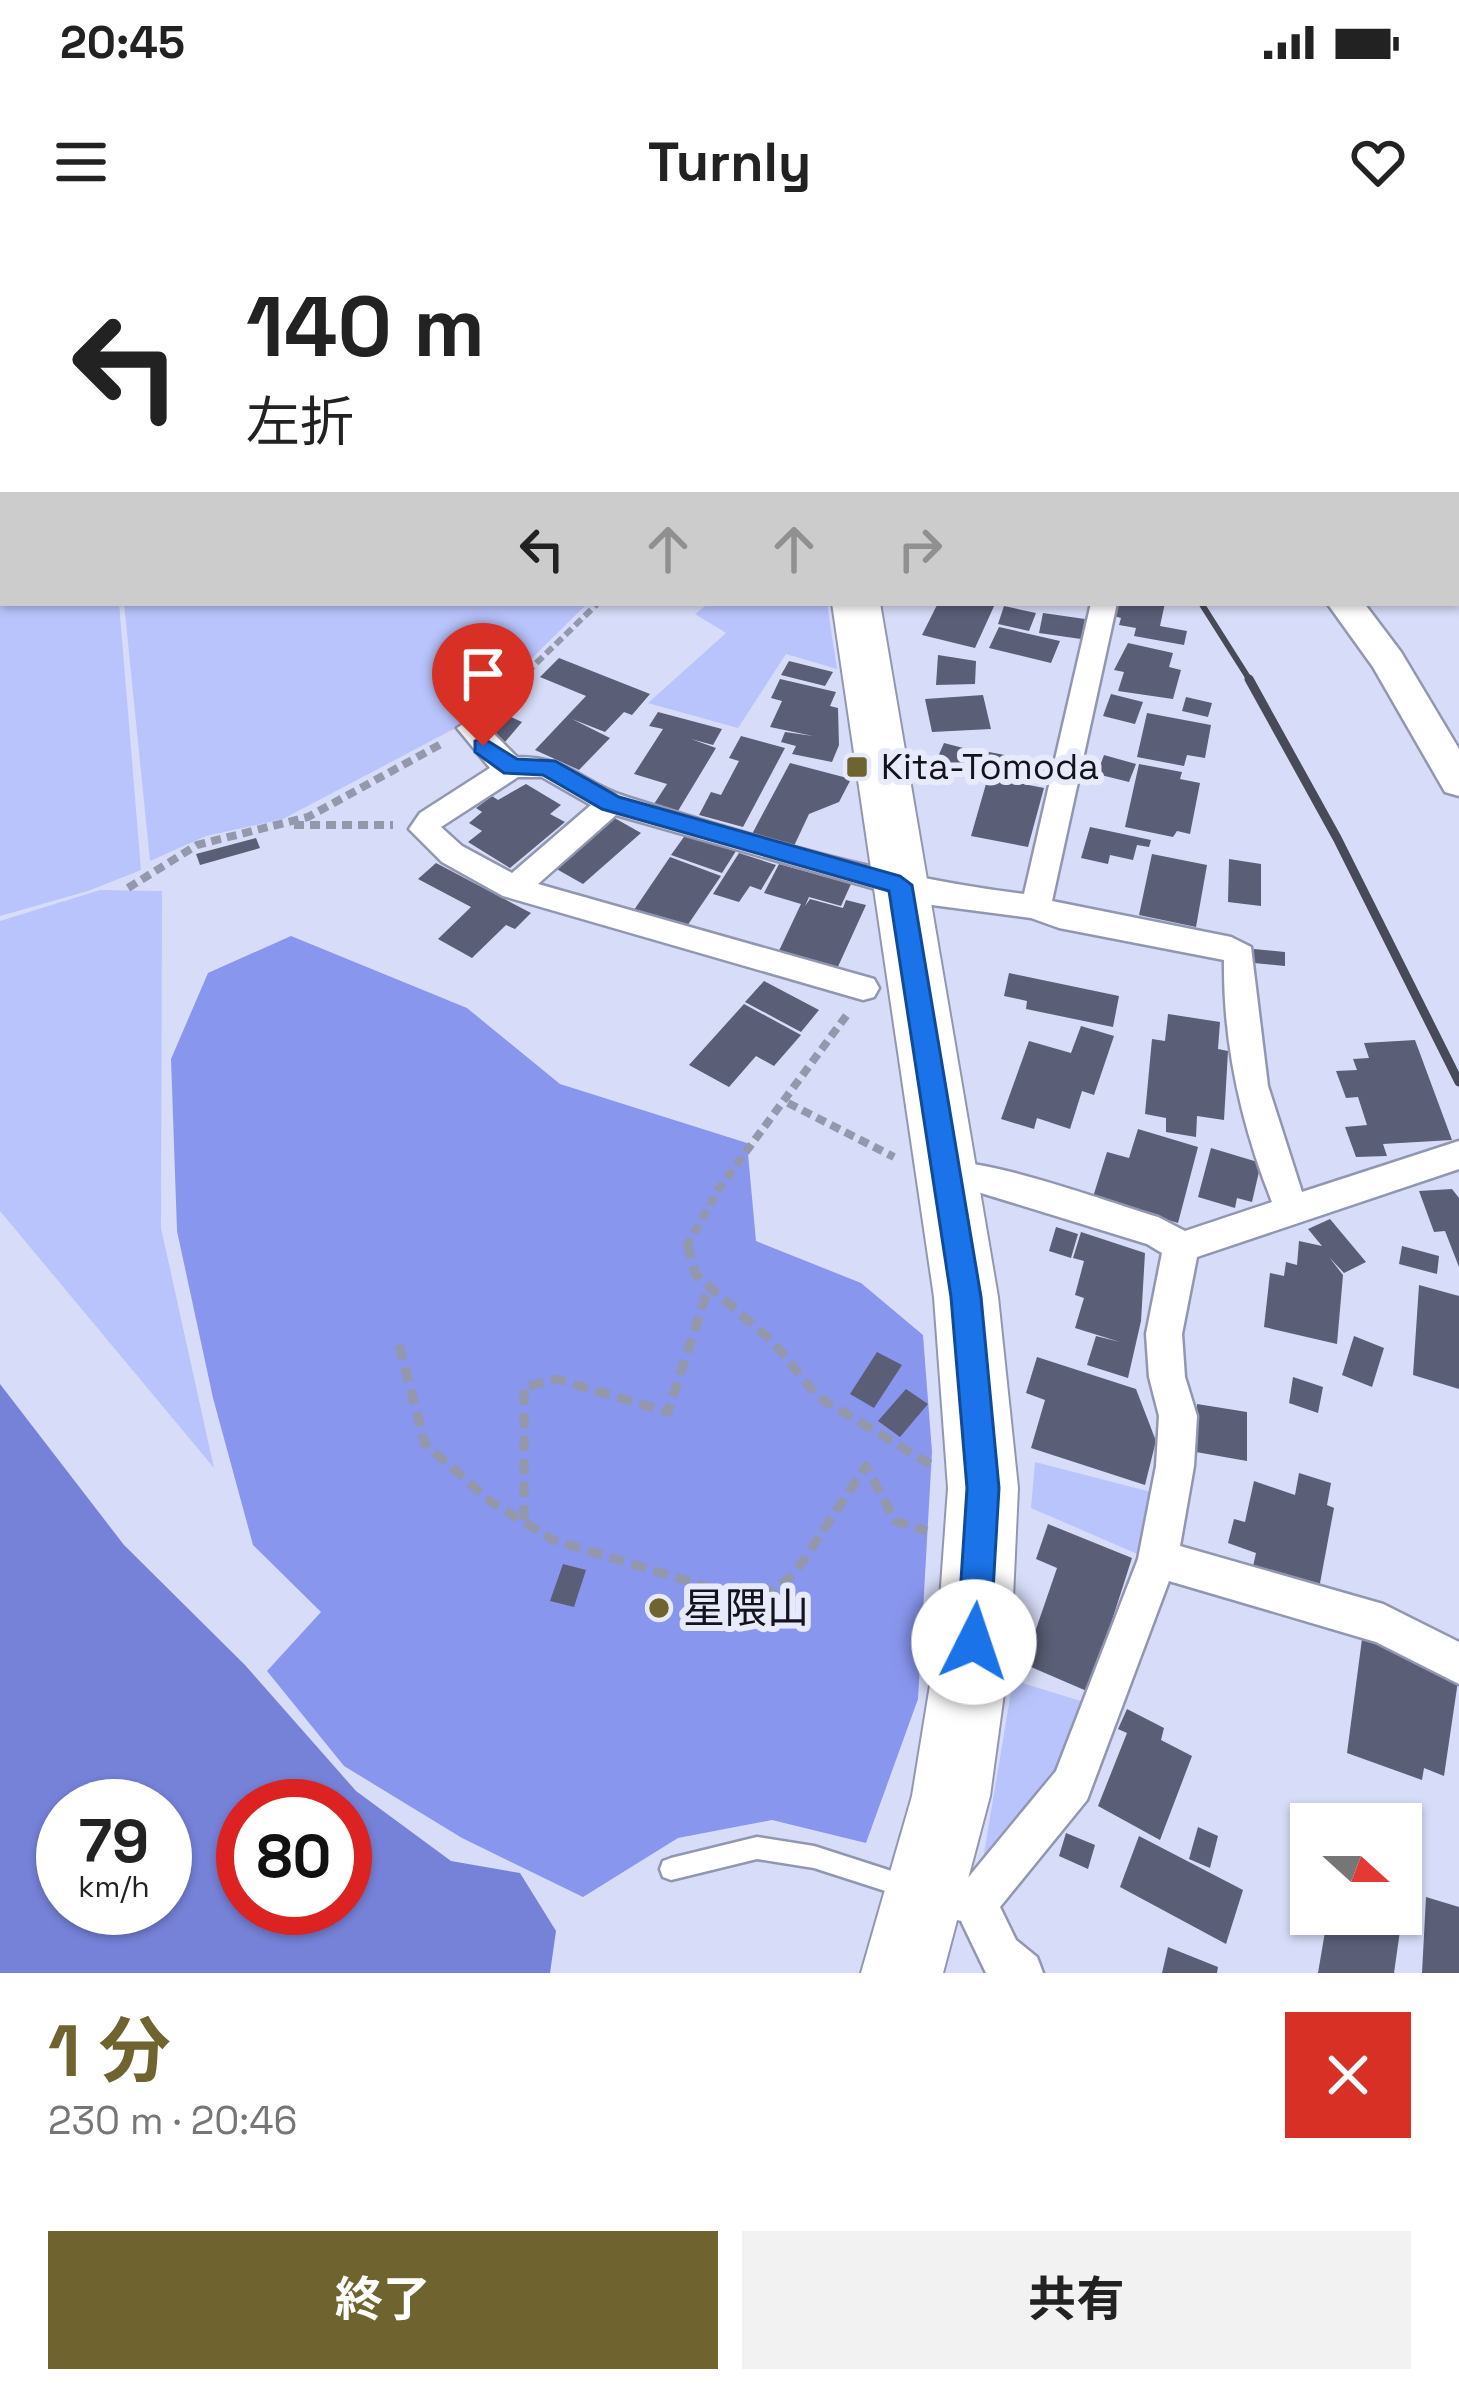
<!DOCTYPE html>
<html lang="ja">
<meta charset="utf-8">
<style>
body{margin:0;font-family:"Space Grotesk","Noto Sans JP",sans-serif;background:#f2f2f2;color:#222;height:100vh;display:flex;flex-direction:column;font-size:45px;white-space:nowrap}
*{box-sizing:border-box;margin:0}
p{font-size:39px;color:#767676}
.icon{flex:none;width:66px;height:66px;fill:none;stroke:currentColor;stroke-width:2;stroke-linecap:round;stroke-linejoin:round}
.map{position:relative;height:1733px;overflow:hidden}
.drawer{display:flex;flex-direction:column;background:#fff;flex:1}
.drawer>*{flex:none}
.banner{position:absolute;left:0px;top:0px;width:1461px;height:366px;box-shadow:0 3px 9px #0004;background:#fff;color:#222;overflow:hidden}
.needle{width:78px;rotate:111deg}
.controls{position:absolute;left:1290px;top:1563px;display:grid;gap:24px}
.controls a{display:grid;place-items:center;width:132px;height:132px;border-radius:0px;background:#fff;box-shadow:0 3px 9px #0004;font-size:60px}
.speed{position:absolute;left:36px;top:1539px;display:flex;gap:24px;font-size:60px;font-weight:700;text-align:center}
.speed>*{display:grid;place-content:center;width:156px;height:156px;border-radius:50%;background:#fff;box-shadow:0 3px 9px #0004;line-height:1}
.speed small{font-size:30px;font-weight:400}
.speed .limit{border:18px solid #d22;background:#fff;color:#111}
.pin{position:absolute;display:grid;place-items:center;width:102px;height:102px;color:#fff;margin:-123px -51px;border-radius:50% 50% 50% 0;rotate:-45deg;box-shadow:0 0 12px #0007}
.pin .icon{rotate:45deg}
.me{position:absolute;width:132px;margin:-66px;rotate:4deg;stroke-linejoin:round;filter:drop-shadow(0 0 9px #0008)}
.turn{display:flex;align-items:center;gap:42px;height:252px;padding:0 48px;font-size:54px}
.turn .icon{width:156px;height:156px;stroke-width:2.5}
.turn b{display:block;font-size:84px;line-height:102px}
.lanes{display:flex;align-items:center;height:114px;padding:0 48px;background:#0003;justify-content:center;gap:60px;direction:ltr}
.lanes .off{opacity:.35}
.round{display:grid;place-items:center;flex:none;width:126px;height:126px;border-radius:0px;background:#f2f2f2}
.summary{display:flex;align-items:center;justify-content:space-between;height:204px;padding:0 48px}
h1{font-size:72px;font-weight:700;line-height:90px;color:#6f6330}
.cta{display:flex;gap:24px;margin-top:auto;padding:24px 48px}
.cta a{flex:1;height:138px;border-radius:0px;background:#6f6330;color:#fff;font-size:48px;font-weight:700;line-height:138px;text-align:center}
.cta a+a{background:#f2f2f2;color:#222}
.status{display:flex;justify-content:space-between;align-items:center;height:84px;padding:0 60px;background:#fff;direction:ltr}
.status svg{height:33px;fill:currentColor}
header{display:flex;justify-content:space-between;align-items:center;height:156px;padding:0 48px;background:#fff;font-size:54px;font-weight:700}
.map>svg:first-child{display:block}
.green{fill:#b9c4fc}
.forest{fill:#8996ee}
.water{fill:#7682d8;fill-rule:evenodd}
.building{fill:#5a5e76}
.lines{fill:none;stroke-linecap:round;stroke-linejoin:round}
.lane-casing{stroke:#9297b1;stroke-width:5}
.street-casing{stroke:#9297b1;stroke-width:5}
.secondary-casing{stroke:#9297b1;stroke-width:5}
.highway-casing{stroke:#9297b1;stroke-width:4}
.path-far2{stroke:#9398ac;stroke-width:6;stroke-dasharray:9 4.5;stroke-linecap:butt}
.path-far1{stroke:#9398ac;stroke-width:8;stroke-dasharray:10 6;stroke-linecap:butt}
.path{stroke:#9398ac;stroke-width:9;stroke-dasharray:15 8;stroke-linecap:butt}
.lane{fill:#fff;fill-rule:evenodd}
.street{fill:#fff;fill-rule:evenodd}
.secondary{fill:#fff;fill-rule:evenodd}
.highway{fill:#fff;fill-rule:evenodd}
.rail-far1{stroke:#484a58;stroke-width:6}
.rail{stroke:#484a58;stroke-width:9}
.route{fill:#1a73e8;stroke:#114b97;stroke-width:3}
.poi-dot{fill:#6f6330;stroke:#e7eafb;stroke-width:4.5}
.labels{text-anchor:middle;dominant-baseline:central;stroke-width:12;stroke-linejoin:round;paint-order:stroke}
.poi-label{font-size:36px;fill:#12131c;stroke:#e7eafb;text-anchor:start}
.near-poi-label{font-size:42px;fill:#12131c;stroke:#e7eafb;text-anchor:start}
</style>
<div class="status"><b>20:45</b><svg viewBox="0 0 49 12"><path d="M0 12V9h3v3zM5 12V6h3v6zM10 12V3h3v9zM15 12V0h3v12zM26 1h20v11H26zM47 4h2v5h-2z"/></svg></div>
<header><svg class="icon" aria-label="menu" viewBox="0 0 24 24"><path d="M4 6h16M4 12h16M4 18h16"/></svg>Turnly<svg class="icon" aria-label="heart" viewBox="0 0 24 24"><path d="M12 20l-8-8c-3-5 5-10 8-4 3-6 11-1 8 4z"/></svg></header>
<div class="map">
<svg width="1459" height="1733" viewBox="0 0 1459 1733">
<rect width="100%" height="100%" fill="#d7ddf8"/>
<!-- green -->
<path class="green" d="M 0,0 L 40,3 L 3,3 L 3,363 L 119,363 L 141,630 L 88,651 L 0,676 Z
M 124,363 L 588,363 L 467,482 L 283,579 L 206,596 L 150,621 Z
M 709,363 L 827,363 L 837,429 L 786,414 L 738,488 L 648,463 L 726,393 L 695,374 Z
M 100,650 L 162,651 L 161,988 L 214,1228 L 0,971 L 0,681 Z
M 1035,1222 L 1155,1253 L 1142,1316 L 1031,1268 Z
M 1013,1440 L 1087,1463 L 1044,1557 L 983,1619 Z"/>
<!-- forest -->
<path class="forest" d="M 291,696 L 467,768 L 560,844 L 747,903 L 756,1001 L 861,1043 L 923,1095 L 932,1212 L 918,1459 L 866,1603 L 772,1580 L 678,1598 L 583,1657 L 462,1598 L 344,1526 L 267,1431 L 321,1372 L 253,1305 L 213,1158 L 177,991 L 171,819 L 208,733 Z"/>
<!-- water -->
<path class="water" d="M 0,1144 L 124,1305 L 245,1425 L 356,1551 L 451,1621 L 520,1633 L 556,1691 L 550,1733 L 0,1733 ZM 165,1566 L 165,1668 L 63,1668 L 63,1566 ZM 243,1566 L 345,1566 L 345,1668 L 243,1668 Z"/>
<!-- building -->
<path class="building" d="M 938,363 L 995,364 L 975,408 L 922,395 Z
M 1118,363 L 1165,363 L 1160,386 L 1187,391 L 1184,405 L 1134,396 L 1136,388 L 1119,385 L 1121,378 L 1114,376 Z
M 1004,366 L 1036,373 L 1029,391 L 998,384 Z
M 1043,373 L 1085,379 L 1081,399 L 1039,393 Z
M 999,387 L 1060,401 L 1051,423 L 989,408 Z
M 1128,403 L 1173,413 L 1169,427 L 1181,430 L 1173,459 L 1118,451 L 1124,432 L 1114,430 Z
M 938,415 L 976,421 L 975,444 L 936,445 Z
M 559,418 L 650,454 L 632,475 L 624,472 L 605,492 L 572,479 L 610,498 L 579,530 L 535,510 L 586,456 L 540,437 Z
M 789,421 L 833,432 L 825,446 L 781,435 Z
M 780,439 L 836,452 L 830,466 L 838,468 L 839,505 L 832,522 L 792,514 L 796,506 L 781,502 L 785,492 L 813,496 L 770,487 L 782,461 L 771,458 Z
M 1111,454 L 1143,462 L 1135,484 L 1103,476 Z
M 983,455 L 991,489 L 932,492 L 925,459 Z
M 1186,457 L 1212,463 L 1208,477 L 1182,471 Z
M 497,471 L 522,482 L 505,502 L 484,488 Z
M 658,472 L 722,489 L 713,505 L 691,499 L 716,508 L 678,571 L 654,564 L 667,544 L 634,534 L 663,489 L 649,486 Z
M 1147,473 L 1211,485 L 1205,518 L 1187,515 L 1184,526 L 1137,517 Z
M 741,496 L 785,508 L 743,587 L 699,575 L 711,552 L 721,555 L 739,521 L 729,518 Z
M 944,503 L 971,510 L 963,526 L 937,519 Z
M 989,512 L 1053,524 L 1048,541 L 985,529 Z
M 1104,515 L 1136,524 L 1129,542 L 1097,534 Z
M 790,523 L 851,539 L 839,562 L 809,574 L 794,606 L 752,594 Z
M 1139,524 L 1182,532 L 1180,539 L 1200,543 L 1190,594 L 1177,591 L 1173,597 L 1125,587 Z
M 988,537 L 1044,548 L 1028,607 L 971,596 Z
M 526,544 L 561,565 L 550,574 L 565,582 L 510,628 L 468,602 L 482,591 L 469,583 L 482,572 L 476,568 L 492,556 L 498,560 Z
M 611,576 L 641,593 L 583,644 L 553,627 Z
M 1090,587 L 1151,600 L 1149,607 L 1137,605 L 1133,620 L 1110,615 L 1108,624 L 1081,618 Z
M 686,594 L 736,611 L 722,633 L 671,615 Z
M 256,598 L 260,608 L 200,625 L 196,614 Z
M 739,613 L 776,625 L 761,650 L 750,646 L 739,662 L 713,654 Z
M 1152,614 L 1207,625 L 1196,687 L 1139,675 Z
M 670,617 L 721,636 L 685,689 L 634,670 Z
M 1229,619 L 1261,624 L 1261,666 L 1228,662 Z
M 436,623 L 531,673 L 515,689 L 506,685 L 472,718 L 438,699 L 471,667 L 418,639 Z
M 779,624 L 851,644 L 841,666 L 809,657 L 805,666 L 810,659 L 843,668 L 846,660 L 866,665 L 836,731 L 777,715 L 801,664 L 764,653 Z
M 1254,709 L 1285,712 L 1285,726 L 1254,723 Z
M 1009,733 L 1119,756 L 1113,787 L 1026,769 L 1027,761 L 1004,756 Z
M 764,741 L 819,770 L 801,792 L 745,762 Z
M 744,764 L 801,795 L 774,826 L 756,816 L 729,847 L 689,825 Z
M 1168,774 L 1220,782 L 1218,809 L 1228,811 L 1224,880 L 1197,876 L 1196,897 L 1166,892 L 1166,878 L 1145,874 L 1152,799 L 1165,801 Z
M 1081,786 L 1114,796 L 1094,855 L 1082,851 L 1070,889 L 1037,878 L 1034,889 L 1001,879 L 1029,801 L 1071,813 Z
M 1415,800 L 1452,900 L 1383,904 L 1387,916 L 1356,917 L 1345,887 L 1367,885 L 1358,857 L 1346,858 L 1336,831 L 1357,830 L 1353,819 L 1369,818 L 1364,803 Z
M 1138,889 L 1198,907 L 1178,983 L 1093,957 L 1107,912 L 1129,918 Z
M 1211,908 L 1261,923 L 1252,962 L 1237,958 L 1235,968 L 1198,957 Z
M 1452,949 L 1459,958 L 1459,1027 L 1445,991 L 1434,992 L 1419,951 Z
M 1330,979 L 1366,1022 L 1344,1033 L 1329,1017 L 1343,1035 L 1337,1104 L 1264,1087 L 1270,1033 L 1284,1036 L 1286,1022 L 1297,1025 L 1299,1001 L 1322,1006 L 1308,989 Z
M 1056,987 L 1078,994 L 1071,1018 L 1049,1011 Z
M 1081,992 L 1145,1013 L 1141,1081 L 1128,1138 L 1087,1125 L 1096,1096 L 1120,1102 L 1075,1088 L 1084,1058 L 1075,1055 L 1084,1021 L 1073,1018 Z
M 1402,1006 L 1439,1016 L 1437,1034 L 1399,1024 Z
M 1419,1045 L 1459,1056 L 1459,1149 L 1413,1135 Z
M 1354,1096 L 1384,1108 L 1372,1147 L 1342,1135 Z
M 877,1112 L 902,1125 L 874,1168 L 850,1154 Z
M 1037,1117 L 1136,1149 L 1156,1201 L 1145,1245 L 1031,1208 L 1045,1160 L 1026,1153 Z
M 1293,1137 L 1323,1147 L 1318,1173 L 1289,1163 Z
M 906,1149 L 928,1164 L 900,1197 L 878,1181 Z
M 1197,1164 L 1247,1172 L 1247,1221 L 1196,1212 Z
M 1299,1233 L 1331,1243 L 1327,1265 L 1334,1268 L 1318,1354 L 1252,1331 L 1256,1313 L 1228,1303 L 1234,1279 L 1245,1282 L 1254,1241 L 1295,1255 Z
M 1048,1284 L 1132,1318 L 1089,1452 L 1024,1424 L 1057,1328 L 1036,1319 Z
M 563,1324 L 586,1330 L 574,1367 L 550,1361 Z
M 1362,1399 L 1431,1423 L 1430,1431 L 1458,1441 L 1444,1536 L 1424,1528 L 1422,1540 L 1347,1513 Z
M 1127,1469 L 1164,1488 L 1161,1500 L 1192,1516 L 1160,1600 L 1098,1566 L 1127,1493 L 1118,1489 Z
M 1198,1587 L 1218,1596 L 1210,1628 L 1189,1619 Z
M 1066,1593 L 1095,1605 L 1088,1629 L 1059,1616 Z
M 1139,1596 L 1243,1650 L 1226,1704 L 1120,1647 Z
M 1426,1657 L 1459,1667 L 1459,1733 L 1422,1733 Z
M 1328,1674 L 1371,1674 L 1370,1680 L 1400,1691 L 1394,1733 L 1318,1733 Z
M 1168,1707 L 1218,1727 L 1217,1733 L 1162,1733 Z"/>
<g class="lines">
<!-- lane casing -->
<g class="lane-casing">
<path id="lane" d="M 757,1597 L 814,1606 L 904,1635 L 912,1638 L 915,1646 L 912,1654 L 904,1657 L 814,1628 L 757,1619 L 671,1640 L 663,1637 L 660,1629 L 663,1621 L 671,1618 Z"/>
</g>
<!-- street casing -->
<g class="street-casing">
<path id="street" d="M 1091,363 L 1117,363 L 1052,661 L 1231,697 L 1251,707 L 1268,846 L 1302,952 L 1459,901 L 1459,929 L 1197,1017 L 1182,1094 L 1185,1137 L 1197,1176 L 1194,1226 L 1180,1306 L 1383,1364 L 1459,1402 L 1459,1444 L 1376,1402 L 1169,1341 L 1087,1560 L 1000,1667 L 1016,1700 L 1037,1717 L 1043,1733 L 986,1733 L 961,1681 L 907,1667 L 900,1652 L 907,1637 L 922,1630 L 967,1639 L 1056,1531 L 1138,1319 L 1156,1226 L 1159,1176 L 1149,1137 L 1146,1094 L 1162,1013 L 1147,1004 L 981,953 L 934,944 L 929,934 L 934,924 C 972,911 1113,964 1158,977 L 1185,991 L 1272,962 C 1241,884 1223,805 1224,720 L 1059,688 L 1031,678 L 932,665 L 616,575 L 538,644 L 874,739 L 879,748 L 874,757 L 863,760 L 503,656 L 442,622 L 409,589 L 420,573 L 490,528 L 457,488 L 471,479 L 481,481 L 517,517 C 571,517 581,543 627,557 C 757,598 890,638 1024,654 ZM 518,537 L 542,537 L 591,565 L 512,633 L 462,606 L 441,587 Z"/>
</g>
<!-- secondary casing -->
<g class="secondary-casing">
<path id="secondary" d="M 973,0 L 1007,0 L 1009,3 L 975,3 Z
M 1327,363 L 1364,363 L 1401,412 L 1459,509 L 1459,556 L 1445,552 L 1373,427 Z"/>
</g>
<!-- highway casing -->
<g class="highway-casing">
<path id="highway" d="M 780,0 L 818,0 L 819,3 L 781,3 Z
M 832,363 L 880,363 L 998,1057 L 1018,1248 L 1011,1402 L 990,1556 L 943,1733 L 861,1733 L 912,1556 L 937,1402 L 948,1248 L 934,1057 Z"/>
</g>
<!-- path-far2 -->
<path class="path-far2" d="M 517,442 L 598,363"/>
<!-- path-far1 -->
<path class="path-far1" d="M 493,465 L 520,439
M 294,585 L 393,585
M 128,648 L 197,605 L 308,577 L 443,503
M 788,863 L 894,917
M 686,1007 L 720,947 L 849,772"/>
<!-- path -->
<path class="path" d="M 687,1004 L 696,1035 L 774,1103 L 818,1157 L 930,1224
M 399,1105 L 425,1204 L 490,1261 L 553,1300 L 757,1362 L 794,1334 L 866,1226 L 895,1281 L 927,1291
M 524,1280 L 524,1147 L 556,1139 L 668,1172 L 709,1046"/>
<!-- lane -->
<use href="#lane" class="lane"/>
<!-- street -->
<use href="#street" class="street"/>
<!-- secondary -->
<use href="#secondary" class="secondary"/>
<!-- highway -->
<use href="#highway" class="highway"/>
<!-- rail-far1 -->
<path class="rail-far1" d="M 1201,363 L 1251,442"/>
<!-- rail -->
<path class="rail" d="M 1249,439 L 1337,598 L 1459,842"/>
</g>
<!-- route -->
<path class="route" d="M 483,498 L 517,519 L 555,521 L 619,557 L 900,636 L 912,645 L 981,1057 L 999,1248 L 990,1402 L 985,1414 L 974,1419 L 962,1414 L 957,1402 L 967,1248 L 951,1057 L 889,651 L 602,569 L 543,535 L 504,533 L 475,512 L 475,501 Z"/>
<!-- markers -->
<g class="poi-dot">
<rect x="845" y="515" width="24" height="24" rx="6"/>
<circle cx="659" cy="1368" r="12"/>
</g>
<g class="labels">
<!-- poi labels -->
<g class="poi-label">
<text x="881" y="527">Kita-Tomoda</text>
</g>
<!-- near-poi labels -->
<g class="near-poi-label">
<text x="683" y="1368">星隈山</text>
</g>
</g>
</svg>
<div class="controls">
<a><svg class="needle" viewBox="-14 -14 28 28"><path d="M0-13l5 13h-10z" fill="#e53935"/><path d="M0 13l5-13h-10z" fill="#767676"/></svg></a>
</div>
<div class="speed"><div>79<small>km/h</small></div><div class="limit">80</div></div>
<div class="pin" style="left:483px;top:506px;background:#d93025"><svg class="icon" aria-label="arrive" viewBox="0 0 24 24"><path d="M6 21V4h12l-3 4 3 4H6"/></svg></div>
<svg class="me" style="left:974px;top:1402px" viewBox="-20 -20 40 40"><circle r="19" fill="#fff"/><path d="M0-13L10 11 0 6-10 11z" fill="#1a73e8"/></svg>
<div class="banner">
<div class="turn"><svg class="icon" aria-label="left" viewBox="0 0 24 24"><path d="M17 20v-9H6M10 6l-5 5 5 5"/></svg><div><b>140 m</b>左折</div></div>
<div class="lanes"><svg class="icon" aria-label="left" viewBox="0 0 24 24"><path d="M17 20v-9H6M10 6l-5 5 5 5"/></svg><svg class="icon off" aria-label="ahead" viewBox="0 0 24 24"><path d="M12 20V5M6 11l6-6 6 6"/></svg><svg class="icon off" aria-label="ahead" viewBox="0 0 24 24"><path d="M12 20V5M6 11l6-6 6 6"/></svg><svg class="icon off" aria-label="right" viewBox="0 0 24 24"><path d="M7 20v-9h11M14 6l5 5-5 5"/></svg></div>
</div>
</div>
<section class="drawer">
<div class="summary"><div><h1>1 分</h1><p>230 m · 20:46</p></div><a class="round" style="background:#d93025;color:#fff"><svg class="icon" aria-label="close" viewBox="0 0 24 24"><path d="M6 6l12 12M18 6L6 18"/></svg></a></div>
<div class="cta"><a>終了</a><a>共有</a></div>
</section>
